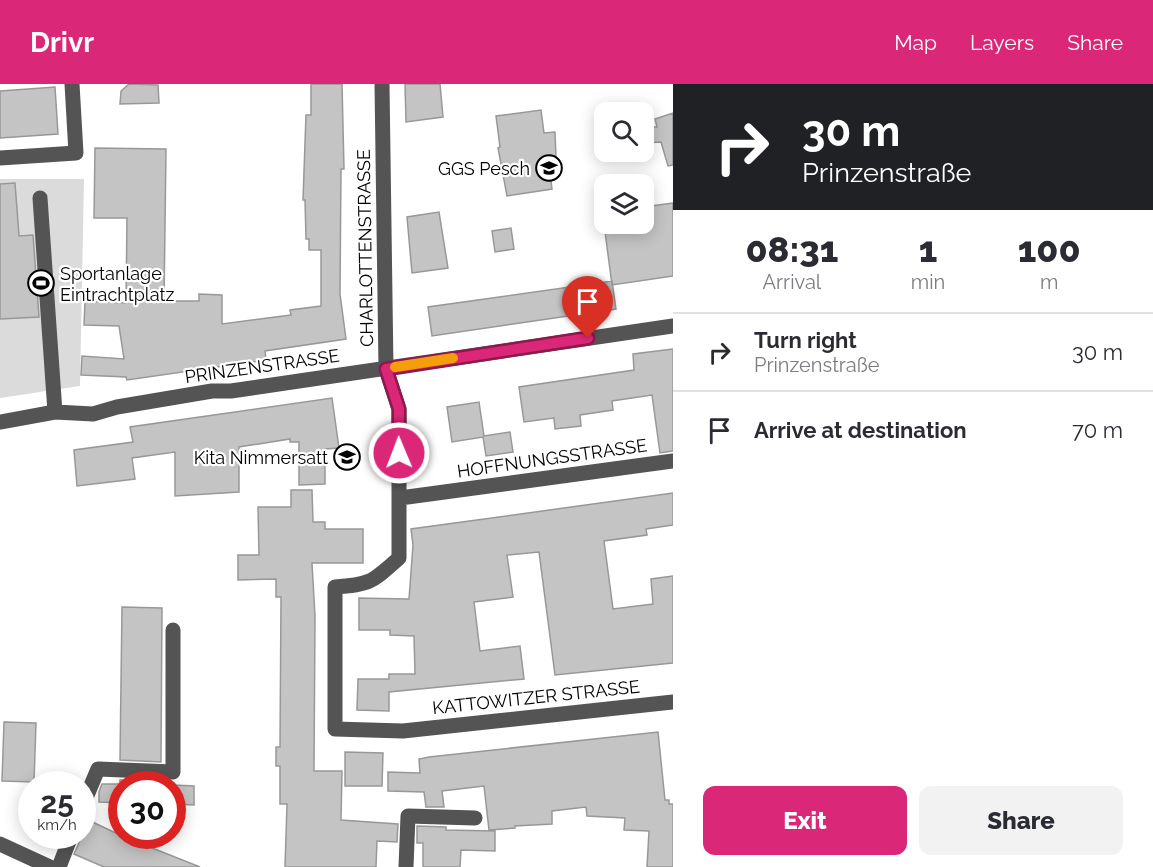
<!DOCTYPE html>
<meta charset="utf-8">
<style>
body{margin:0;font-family:Raleway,sans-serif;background:#f2f2f3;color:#2b2b33;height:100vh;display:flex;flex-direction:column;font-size:22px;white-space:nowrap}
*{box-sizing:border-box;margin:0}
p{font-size:20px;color:#7c7c81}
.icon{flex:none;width:33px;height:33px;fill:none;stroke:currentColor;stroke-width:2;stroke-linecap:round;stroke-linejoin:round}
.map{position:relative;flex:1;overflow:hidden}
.side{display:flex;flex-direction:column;background:#fff;width:480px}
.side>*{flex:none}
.hud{background:#202124;color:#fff;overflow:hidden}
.tools{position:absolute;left:594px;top:18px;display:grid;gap:12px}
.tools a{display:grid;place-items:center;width:60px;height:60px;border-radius:12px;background:#fff;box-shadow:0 3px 15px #0003;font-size:30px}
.speed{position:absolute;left:18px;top:687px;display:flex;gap:12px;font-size:30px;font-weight:700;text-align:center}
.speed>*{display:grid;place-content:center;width:78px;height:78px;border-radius:50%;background:#fff;box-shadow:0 3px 15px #0003;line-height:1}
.speed small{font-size:15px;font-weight:400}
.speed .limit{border:9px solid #d22;background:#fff;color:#111}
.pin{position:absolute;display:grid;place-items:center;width:51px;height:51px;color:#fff;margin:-62px -26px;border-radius:50% 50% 50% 0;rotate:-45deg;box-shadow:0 0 6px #0007}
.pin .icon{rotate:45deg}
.me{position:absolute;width:66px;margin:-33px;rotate:359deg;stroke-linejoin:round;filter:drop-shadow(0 0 4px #0008)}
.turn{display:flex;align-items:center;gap:21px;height:126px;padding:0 30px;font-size:27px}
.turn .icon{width:78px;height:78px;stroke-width:2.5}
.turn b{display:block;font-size:42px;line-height:51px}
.eta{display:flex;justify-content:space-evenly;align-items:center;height:102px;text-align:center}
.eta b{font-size:36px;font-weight:800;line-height:42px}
.button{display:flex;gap:12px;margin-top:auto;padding:12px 30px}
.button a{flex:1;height:69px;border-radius:12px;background:#db2777;color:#fff;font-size:24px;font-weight:800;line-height:69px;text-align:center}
.button a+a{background:#f2f2f3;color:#2b2b33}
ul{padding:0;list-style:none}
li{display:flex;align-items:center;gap:18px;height:78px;padding:0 30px;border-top:2px solid #e1e1e2}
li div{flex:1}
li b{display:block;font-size:22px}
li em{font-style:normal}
header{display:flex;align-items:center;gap:36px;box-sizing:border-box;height:84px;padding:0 30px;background:#db2777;color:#fff}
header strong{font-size:28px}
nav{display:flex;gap:33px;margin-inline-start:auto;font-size:21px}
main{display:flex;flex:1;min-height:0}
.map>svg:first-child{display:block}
.green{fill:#dbdbdb}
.building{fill:#c4c4c4;stroke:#989898;stroke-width:1.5}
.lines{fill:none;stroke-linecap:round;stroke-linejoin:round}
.minor{stroke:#545454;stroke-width:15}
.route-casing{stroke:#8e194d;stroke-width:15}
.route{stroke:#db2777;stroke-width:10}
.slow{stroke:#f59e0b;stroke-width:10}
.labels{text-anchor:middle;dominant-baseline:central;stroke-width:4.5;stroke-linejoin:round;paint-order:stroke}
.poi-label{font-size:18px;fill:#000;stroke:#fff;text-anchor:end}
.street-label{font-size:18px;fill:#000;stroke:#fff}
</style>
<header>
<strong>Drivr</strong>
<nav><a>Map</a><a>Layers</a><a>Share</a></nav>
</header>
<main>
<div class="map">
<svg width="673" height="783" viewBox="0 0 673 783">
<rect width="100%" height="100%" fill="#fff"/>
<!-- green -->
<path class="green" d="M 0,95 L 84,95 L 80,302 L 0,314 Z"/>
<!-- building -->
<path class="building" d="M 129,0 L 158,1 L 159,19 L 120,20 L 121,7 Z
M 311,0 L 342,0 L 344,85 L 341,85 L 340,210 L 346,255 L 265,267 L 266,276 L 127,296 L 126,293 L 81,291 L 82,272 L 124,275 L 119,242 L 84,241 L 85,217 L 126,219 L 127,134 L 94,134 L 95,64 L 166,65 L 164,217 L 199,217 L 199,210 L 222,211 L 222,240 L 291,231 L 290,226 L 321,222 L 321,166 L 309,166 L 309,155 L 306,155 L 305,116 L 303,116 L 306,31 L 311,31 Z
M 405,0 L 440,0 L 443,33 L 406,38 Z
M 55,3 L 58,50 L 0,54 L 0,7 Z
M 541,26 L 544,49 L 555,48 L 556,74 L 548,74 L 552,105 L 507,112 L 498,64 L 500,63 L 496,32 Z
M 673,29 L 673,81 L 668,82 L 661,58 L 644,59 L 644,43 L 657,43 L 655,35 Z
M 15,99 L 19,152 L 33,151 L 39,233 L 0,235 L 0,100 Z
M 673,119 L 673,192 L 612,201 L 604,140 L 644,140 L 644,123 Z
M 439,128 L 448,184 L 412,189 L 407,133 Z
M 511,144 L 514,165 L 495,168 L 492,147 Z
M 612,197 L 616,225 L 432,252 L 428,223 Z
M 673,265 L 673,367 L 660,369 L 652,311 L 612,317 L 613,326 L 580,331 L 581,342 L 555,345 L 554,334 L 524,338 L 519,303 L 634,286 L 633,270 Z
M 332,314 L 339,364 L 325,365 L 325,400 L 299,401 L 299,358 L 290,358 L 290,355 L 239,363 L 239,408 L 175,412 L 175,368 L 132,374 L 135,395 L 77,402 L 74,366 L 133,358 L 130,343 Z
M 479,318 L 484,352 L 510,348 L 513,368 L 486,372 L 483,353 L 452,358 L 447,323 Z
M 291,406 L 312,406 L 313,438 L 325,438 L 325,445 L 363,445 L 363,479 L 312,479 L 315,532 L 314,687 L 342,687 L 341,736 L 398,740 L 397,758 L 377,757 L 376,783 L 285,783 L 287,720 L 280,720 L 280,682 L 276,682 L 276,663 L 280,663 L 281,513 L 276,513 L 276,495 L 238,496 L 238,471 L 259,471 L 258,423 L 291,423 Z
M 673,409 L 673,441 L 646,445 L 647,451 L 604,457 L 613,525 L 653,520 L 651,495 L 673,492 L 673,579 L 555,591 L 539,468 L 507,471 L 513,513 L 474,518 L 480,567 L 520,562 L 524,595 L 389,608 L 389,627 L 357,626 L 358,595 L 389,595 L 389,590 L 415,590 L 414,552 L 390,551 L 390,546 L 359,546 L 359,514 L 409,515 L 413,461 L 411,445 Z
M 122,523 L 162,524 L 161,678 L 120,676 Z
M 4,638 L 36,639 L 34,698 L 2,697 Z
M 658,648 L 665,716 L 669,716 L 669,720 L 673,720 L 673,783 L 647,783 L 649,747 L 624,746 L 625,734 L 587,732 L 586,723 L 552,727 L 552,740 L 515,742 L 515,744 L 489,746 L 484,702 L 442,707 L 444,723 L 426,723 L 424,708 L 388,707 L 388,688 L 420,689 L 419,675 L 429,673 Z
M 345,668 L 383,669 L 382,702 L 345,702 Z
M 120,696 L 160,697 L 160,700 L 122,700 L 122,719 L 99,718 L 99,708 L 102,700 L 120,700 Z
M 172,701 L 194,702 L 194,721 L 172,720 Z
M 82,733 L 122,752 L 200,783 L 104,783 L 74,770 L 82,752 Z
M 417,742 L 446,743 L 446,746 L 495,747 L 495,767 L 461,766 L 460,783 L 423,783 L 423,759 L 417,759 Z"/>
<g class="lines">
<!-- minor -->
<path class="minor" d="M 382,0 L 386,285 L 399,325 L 399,474 C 373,497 371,501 335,503 L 335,645 L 403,647 L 673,618
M 0,74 L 76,69 L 72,0
M 40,114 L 55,328
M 0,338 L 55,328 L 93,330 L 117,323 L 212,307 L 231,307 L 673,242
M 400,414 L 673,377
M 82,723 L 98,685 L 173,688 L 173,546
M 0,760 L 50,783
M 59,783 L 71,752
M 406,783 L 408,732 L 475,734"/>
</g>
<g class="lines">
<!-- route casing -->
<g class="route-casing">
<path id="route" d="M 399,369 L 399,325 L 386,285 L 588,254"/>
</g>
<!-- route -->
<use href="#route" class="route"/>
<!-- slow -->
<path class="slow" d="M 395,283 L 453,274"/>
</g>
<!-- icons -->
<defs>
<g id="school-ring" transform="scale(1.35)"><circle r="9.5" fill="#fff" stroke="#000" stroke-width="1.5"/><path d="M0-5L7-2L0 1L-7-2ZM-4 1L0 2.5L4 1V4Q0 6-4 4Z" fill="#000"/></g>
<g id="stadium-ring" transform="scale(1.35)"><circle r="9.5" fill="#fff" stroke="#000" stroke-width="1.5"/><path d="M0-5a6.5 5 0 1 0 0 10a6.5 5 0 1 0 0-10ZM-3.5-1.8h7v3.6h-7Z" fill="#000"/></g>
</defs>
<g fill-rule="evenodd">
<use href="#school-ring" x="549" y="84"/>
<use href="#stadium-ring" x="41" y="199"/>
<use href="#school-ring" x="347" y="373"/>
</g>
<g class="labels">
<!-- poi labels -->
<g class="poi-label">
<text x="530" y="84">GGS Pesch</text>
<text x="60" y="189" text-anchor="start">Sportanlage<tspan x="60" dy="21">Eintrachtplatz</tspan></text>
<text x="328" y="373">Kita Nimmersatt</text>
</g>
<!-- street labels -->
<g class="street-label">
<text transform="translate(365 164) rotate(-91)">CHARLOTTENSTRASSE</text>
<text transform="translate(262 282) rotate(-8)">PRINZENSTRASSE</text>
<text transform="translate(552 374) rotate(-8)">HOFFNUNGSSTRASSE</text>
<text transform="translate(536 613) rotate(-6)">KATTOWITZER STRASSE</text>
</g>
</g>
</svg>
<div class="tools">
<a><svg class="icon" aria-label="search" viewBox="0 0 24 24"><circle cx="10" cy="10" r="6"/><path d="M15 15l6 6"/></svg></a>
<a><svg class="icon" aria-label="layers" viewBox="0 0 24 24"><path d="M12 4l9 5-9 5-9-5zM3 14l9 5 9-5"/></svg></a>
</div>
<div class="speed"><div>25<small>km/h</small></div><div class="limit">30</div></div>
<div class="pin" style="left:588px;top:254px;background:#d93025"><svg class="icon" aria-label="arrive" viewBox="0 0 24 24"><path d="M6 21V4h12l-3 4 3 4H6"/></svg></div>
<svg class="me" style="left:399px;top:369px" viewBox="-20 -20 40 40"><circle r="17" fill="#db2777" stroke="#fff" stroke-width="3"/><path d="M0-11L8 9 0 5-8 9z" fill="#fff"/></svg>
</div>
<section class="side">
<div class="hud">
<div class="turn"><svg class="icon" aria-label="right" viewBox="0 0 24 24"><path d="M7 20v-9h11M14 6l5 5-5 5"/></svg><div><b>30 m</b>Prinzenstraße</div></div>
</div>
<div class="eta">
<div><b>08:31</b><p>Arrival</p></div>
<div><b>1</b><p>min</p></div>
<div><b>100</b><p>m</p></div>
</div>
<ul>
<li><svg class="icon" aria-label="right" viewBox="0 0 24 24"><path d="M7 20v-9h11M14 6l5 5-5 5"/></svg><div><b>Turn right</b><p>Prinzenstraße</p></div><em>30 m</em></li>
<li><svg class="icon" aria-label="arrive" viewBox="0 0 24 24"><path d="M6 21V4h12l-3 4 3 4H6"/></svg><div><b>Arrive at destination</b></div><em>70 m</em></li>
</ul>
<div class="button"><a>Exit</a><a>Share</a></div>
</section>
</main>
